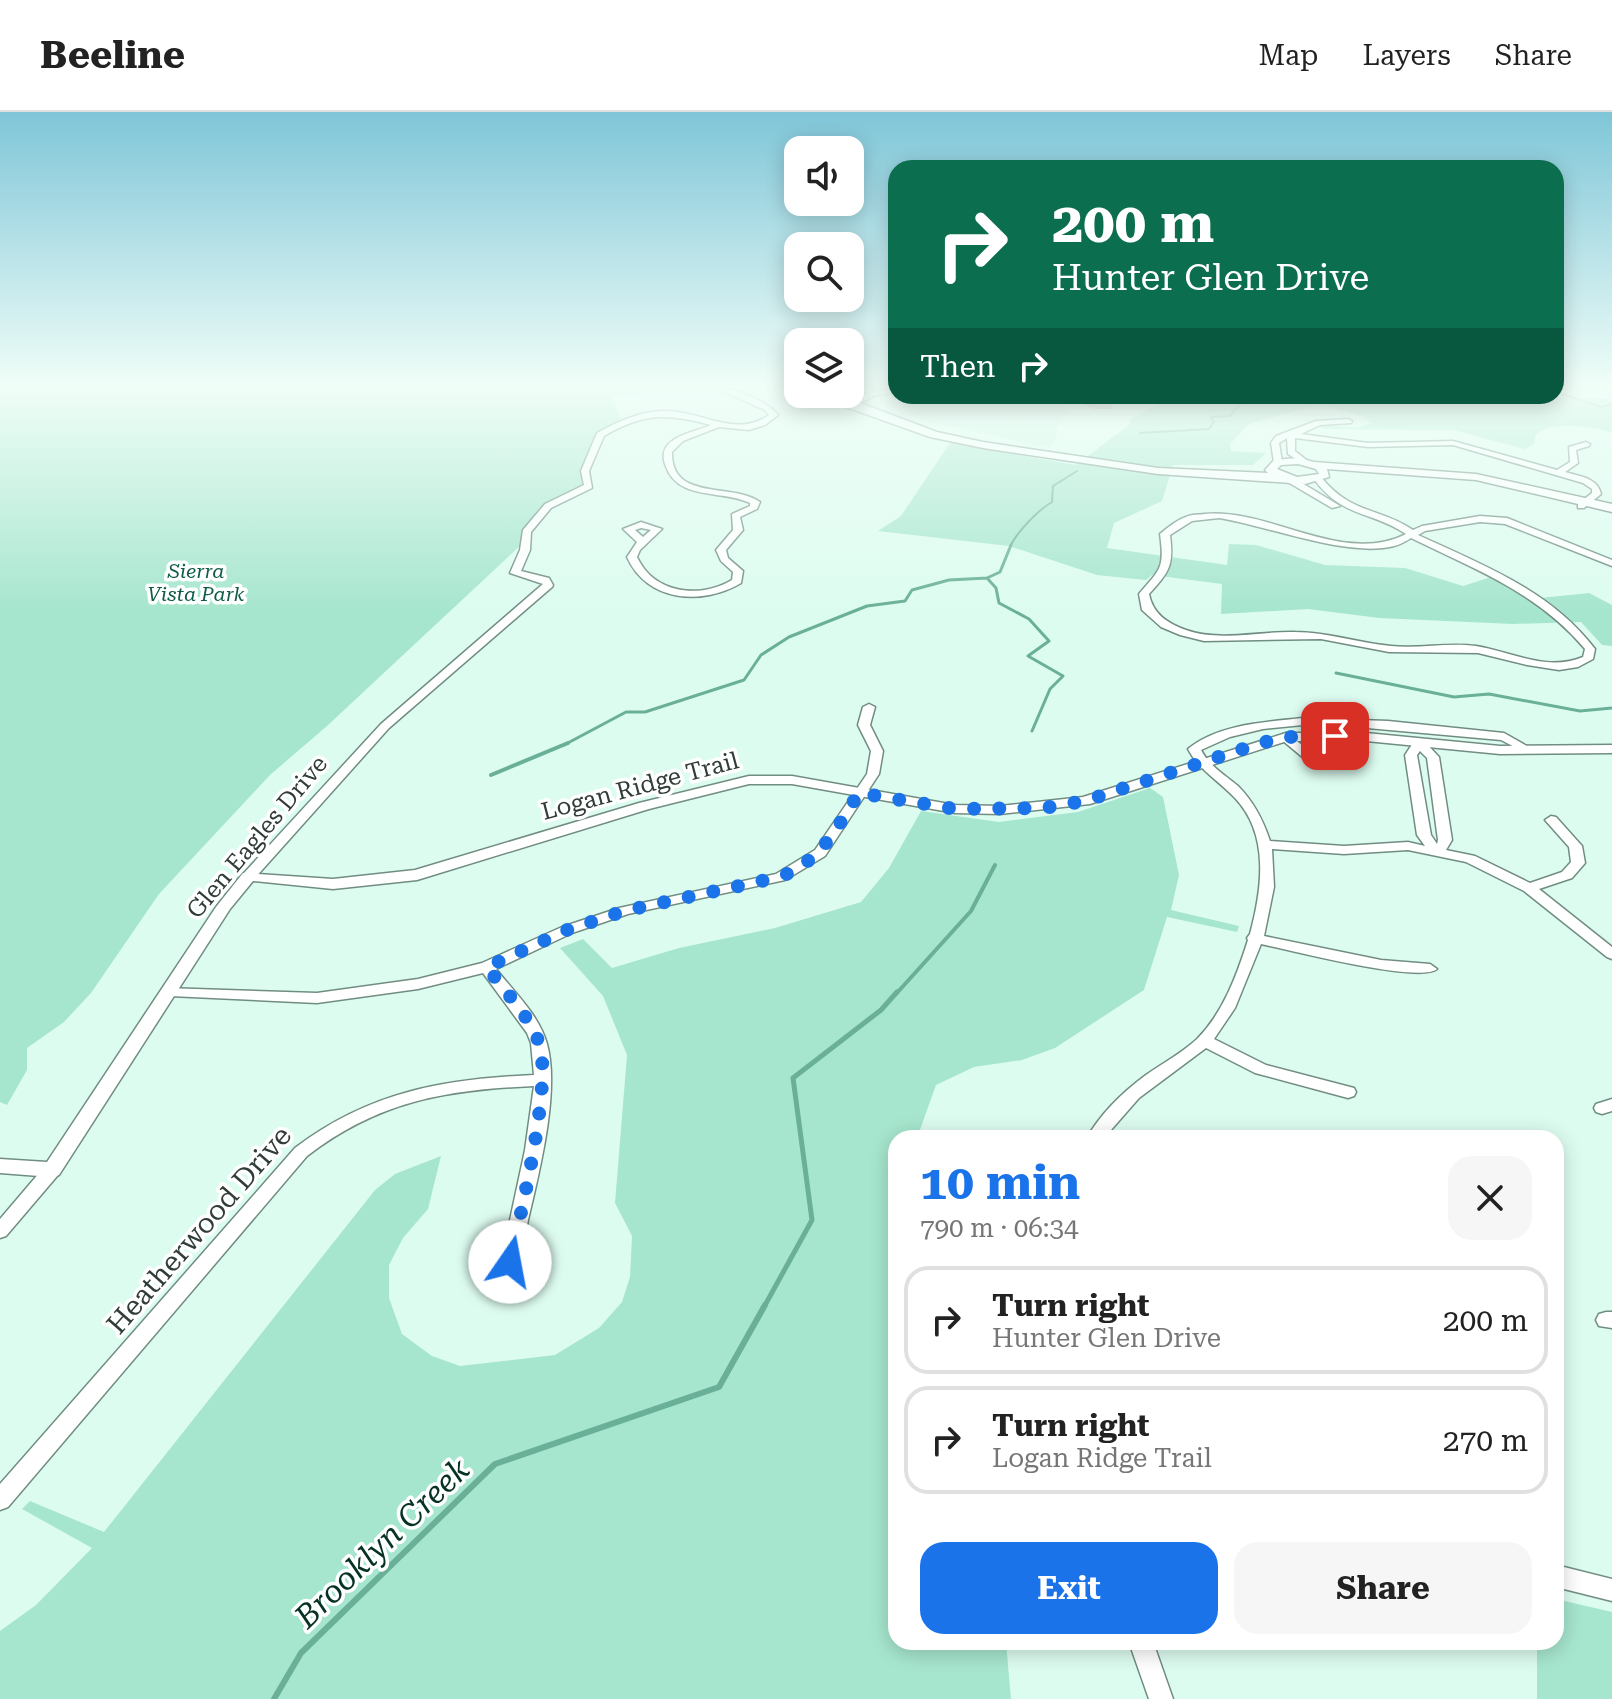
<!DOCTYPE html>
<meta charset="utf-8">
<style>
body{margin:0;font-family:"Roboto Serif",serif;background:#f6f6f6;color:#222;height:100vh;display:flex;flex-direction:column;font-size:30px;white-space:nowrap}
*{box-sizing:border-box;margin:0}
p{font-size:26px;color:#767676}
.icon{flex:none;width:44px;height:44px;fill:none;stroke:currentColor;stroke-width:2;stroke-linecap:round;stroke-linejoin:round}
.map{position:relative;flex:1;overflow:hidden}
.drawer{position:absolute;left:888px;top:1018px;width:676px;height:520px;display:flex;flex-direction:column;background:#fff;border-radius:24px;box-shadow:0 4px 20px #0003}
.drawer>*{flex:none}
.hud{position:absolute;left:888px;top:48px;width:676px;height:244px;border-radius:24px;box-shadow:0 4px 20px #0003;background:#0b6e4f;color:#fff;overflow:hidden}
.buttons{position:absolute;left:784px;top:24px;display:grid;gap:16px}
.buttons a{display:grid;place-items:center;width:80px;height:80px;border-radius:16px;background:#fff;box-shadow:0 4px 20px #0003;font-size:40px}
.pin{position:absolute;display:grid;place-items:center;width:68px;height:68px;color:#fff;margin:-34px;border-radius:16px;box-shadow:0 4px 12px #0006}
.me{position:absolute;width:88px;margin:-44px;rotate:12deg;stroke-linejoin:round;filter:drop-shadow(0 0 6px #0008)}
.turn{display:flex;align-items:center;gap:28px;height:168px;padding:0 32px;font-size:36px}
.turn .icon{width:104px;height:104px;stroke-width:2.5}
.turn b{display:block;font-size:56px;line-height:68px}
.then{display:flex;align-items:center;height:76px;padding:0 32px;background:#0003;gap:16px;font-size:30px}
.round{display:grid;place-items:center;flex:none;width:84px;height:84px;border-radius:24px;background:#f6f6f6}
.head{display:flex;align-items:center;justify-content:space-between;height:136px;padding:0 32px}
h1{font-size:48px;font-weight:700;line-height:60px;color:#1a73e8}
.button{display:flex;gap:16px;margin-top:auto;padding:16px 32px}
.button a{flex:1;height:92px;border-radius:24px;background:#1a73e8;color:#fff;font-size:32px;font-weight:700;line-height:92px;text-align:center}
.button a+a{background:#f6f6f6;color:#222}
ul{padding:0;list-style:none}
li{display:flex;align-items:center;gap:24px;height:108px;margin:0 16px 12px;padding:0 16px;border:4px solid #e0e0e0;border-radius:24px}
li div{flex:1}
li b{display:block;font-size:30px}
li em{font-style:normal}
header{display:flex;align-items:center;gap:48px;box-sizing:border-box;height:112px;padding:0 40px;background:#fff;border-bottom:2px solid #e0e0e0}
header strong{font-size:38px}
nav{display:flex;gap:44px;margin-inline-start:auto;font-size:28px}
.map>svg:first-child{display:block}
.built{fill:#cbf3e4}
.green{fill:#a7e6ce}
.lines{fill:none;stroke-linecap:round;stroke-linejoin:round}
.stream-far4{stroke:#6ab098;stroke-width:2}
.stream-far3{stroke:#6ab098;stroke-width:3}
.stream-far2{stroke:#6ab098;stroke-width:4}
.stream-far1{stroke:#6ab098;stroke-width:5}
.stream{stroke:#6ab098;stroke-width:6}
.minor-casing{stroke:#718d82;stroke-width:3}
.tertiary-casing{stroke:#718d82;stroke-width:3}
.secondary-casing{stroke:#718d82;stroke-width:3}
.minor{fill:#fff;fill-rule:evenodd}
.tertiary{fill:#fff;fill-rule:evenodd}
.secondary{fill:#fff;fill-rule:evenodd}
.wall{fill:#d4a8b3}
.route{stroke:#1a73e8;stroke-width:14;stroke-dasharray:0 25.2}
.labels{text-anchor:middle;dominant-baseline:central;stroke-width:7;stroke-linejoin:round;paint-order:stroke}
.far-park-label{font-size:20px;font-style:italic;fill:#105c48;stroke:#fff}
.street-label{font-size:24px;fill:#313d38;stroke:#fff}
.near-street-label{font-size:28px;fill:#313d38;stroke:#fff}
.near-water-label{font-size:32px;font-style:italic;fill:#053225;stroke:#fff}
</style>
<header>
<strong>Beeline</strong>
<nav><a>Map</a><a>Layers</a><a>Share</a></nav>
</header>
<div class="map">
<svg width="1612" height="1587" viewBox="0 0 1612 1587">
<rect width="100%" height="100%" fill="#ddfcf0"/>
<!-- built -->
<path class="built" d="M 896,281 L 896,284 L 1043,284 L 1062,292 L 1069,300 L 1057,316 L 1056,327 L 1049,336 L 929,310 L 886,291 Z"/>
<!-- green -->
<path class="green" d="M 0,276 L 698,276 L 612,284 L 622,309 L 595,324 L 582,360 L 586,374 C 560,389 524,396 522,432 L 327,614 L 270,663 L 159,782 L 91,881 L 64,910 L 27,936 L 27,958 L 7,993 L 0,990 Z
M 1175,284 L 1612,287 L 1612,320 C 1587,315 1558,308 1536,322 L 1534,332 L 1525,337 L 1453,318 L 1328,317 L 1318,315 C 1336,311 1355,321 1370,311 L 1363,305 L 1320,292 L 1249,312 L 1230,332 L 1231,339 L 1266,341 L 1253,353 L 1173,353 L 1162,389 L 1114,411 L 1107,436 L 1227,453 L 1229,432 L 1256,433 L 1325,453 L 1405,456 L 1463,474 L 1491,465 L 1530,487 L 1589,481 L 1612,493 L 1612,534 L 1602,533 L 1581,510 L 1513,512 L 1379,506 L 1308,497 L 1221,502 L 1222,472 L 1152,463 L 1146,468 L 1097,463 L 1009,434 L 878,419 L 901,404 L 950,331 L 1076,353 L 1130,312 L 1130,307 Z
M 1150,676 L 1163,685 L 1179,763 L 1171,798 L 1239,814 L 1237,820 L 1167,805 L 1144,878 L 1055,936 L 1022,948 L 974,955 L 936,973 L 917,1026 L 896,1026 L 896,1530 L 1006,1530 L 1011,1587 L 0,1587 L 0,1519 L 36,1493 L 92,1436 L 22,1397 L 30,1389 L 104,1420 L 375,1078 L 395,1062 L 441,1044 L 428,1097 L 403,1126 L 389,1153 L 389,1186 L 402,1222 L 432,1244 L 460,1254 L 555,1243 L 599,1216 L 622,1190 L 630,1165 L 632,1124 L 615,1091 L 627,943 L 603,884 L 560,836 L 583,827 L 612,856 L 679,836 L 775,816 L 861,790 L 889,756 L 921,699 L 999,710 L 1078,700 Z
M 1556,1487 L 1612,1500 L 1612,1587 L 1537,1587 L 1537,1530 L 1556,1530 Z"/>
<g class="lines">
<!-- stream-far4 -->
<path class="stream-far4" d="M 1556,280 L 1602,295 L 1612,292
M 1140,321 L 1209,317 L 1214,310 L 1211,305 L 1230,304 L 1247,284
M 1010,435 C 1016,421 1038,398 1052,390 L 1053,374 L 1077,359"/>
<!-- stream-far3 -->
<path class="stream-far3" d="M 1011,433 L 1000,460 L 987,466 L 996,476 L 999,491 L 1029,507 L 1049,529 L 1028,544 L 1063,564 L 1050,577 L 1032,619
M 1336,561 L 1454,585 L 1489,582 L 1580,599 L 1612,596
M 564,633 L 626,600 L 645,600 L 744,568 L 761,543 L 789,525 L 867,494 L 905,489 L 912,478 L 949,468 L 987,466"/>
<!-- stream-far2 -->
<path class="stream-far2" d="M 491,663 L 568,631
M 896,882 L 971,799 L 995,753"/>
<!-- stream-far1 -->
<path class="stream-far1" d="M 764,1195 L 812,1108 L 793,966 L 881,898 L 897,880"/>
<!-- stream -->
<path class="stream" d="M 274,1587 L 301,1541 L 495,1352 L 719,1275 L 765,1193"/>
<!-- minor casing -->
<g class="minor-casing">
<path id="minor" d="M 715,276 C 735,276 766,288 778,303 L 765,313 L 749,318 L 719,315 L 683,329 L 672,340 C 671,390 732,370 760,390 L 757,397 L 740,405 L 743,418 L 726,438 L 728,446 L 743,459 L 741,471 C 702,494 647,490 627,445 L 637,430 L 623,417 L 641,410 L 662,417 L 640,438 L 637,445 C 654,482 700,487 732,468 L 733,460 L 721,449 L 716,438 L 733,418 L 732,402 L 750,394 L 750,391 C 721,377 677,390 665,352 C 656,325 693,321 711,313 C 666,301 644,301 604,324 L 589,359 L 592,376 L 551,396 L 531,420 L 530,438 L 521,459 L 549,466 L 553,473 L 552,475 L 389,616 L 254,767 L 244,767 L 242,764 L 244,761 L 381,612 L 543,472 L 510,461 L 520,438 L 523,418 L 545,392 L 584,373 L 581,359 L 597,321 C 619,309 642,298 668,299 C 703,300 737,326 769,303 L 765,298 ZM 641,416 L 651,418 L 643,425 L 635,418 Z
M 896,276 L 896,280 L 873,284 L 869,282 Z
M 1348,307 L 1352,309 L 1351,311 L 1320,313 L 1301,322 L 1368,331 L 1453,329 L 1557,358 L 1570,350 L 1569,335 L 1586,330 L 1590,332 L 1589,334 L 1576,338 L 1578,351 L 1565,360 C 1579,364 1598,366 1601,382 L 1584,396 L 1578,396 L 1578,392 L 1592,381 L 1592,377 L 1583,371 L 1453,333 L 1368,335 L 1295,326 L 1295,339 L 1309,350 L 1305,353 L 1288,342 L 1287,326 L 1279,331 L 1282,350 L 1278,353 L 1274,350 L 1271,331 L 1276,324 L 1316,309 Z
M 1286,365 L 1292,365 L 1340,394 L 1332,396 L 1286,369 Z
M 1315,365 L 1321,365 C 1350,402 1381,396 1413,418 L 1422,414 L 1480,404 L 1507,406 L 1612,448 L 1612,454 L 1505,412 L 1480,410 L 1425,419 L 1418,423 C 1483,453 1550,478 1595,537 L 1593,547 L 1578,555 L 1559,558 L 1527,553 L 1478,541 L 1389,540 L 1321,527 L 1204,529 L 1180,523 L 1161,515 L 1142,498 L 1139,482 C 1160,457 1165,457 1160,422 C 1167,416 1177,408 1186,405 C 1191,402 1199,403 1205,402 C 1271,396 1342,454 1406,422 C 1372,399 1342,406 1314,367 ZM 1219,406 C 1269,414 1347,446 1394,434 C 1400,433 1406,429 1411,426 C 1476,458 1537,480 1585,537 L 1583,545 C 1547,560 1512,540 1476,534 C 1448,530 1419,537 1391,534 C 1358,531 1328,520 1295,520 C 1259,519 1220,530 1186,518 C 1167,511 1153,502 1149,482 C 1169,460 1174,454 1170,423 L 1192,409 Z
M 869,592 L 875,595 L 870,613 L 883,639 L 879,662 L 825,744 L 785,768 L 628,802 L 572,821 L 496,857 C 514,880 539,903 547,932 C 560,979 539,1061 528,1108 C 525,1123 524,1141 517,1155 L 510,1157 L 503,1155 L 501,1150 L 525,1038 L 534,974 C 445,978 379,989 307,1044 L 8,1395 L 0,1398 L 0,1372 L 295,1036 C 369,980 443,967 534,963 L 531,931 L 527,921 L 483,861 L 418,877 L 317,891 L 170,884 L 165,882 L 162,879 L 165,876 L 317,881 L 418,867 L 482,851 L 562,815 L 619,796 L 776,762 L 815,738 L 867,662 L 871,639 L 858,613 L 863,595 Z
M 1303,606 L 1388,609 L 1504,621 L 1532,637 L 1526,641 L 1501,628 L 1345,614 L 1303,613 L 1263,617 L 1230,625 L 1201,638 C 1209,654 1225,663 1238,674 C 1254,690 1263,708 1270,729 L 1344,734 L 1408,730 L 1425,734 L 1417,723 L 1405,643 L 1415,628 L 1423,628 L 1439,645 L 1452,728 L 1446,738 L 1475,744 L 1530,771 L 1562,760 L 1571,750 L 1569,735 L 1545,708 L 1551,704 L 1556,705 L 1582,734 L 1585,751 L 1572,766 L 1539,777 L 1612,835 L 1612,847 L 1607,845 L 1524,779 L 1466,750 L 1408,738 L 1344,742 L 1272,737 L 1274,775 L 1264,824 L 1381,848 L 1430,852 L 1437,857 C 1421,872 1289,838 1261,832 L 1235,896 L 1214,927 L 1266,953 L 1354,976 L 1356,980 L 1354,984 L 1348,986 L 1255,961 L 1206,936 L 1139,986 L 1104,1026 L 1087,1026 C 1101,1001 1123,980 1146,963 C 1163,951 1182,941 1197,927 C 1223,901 1237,863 1248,828 L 1247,826 L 1250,822 C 1262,777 1270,723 1235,686 C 1219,669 1199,658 1188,637 C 1218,612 1266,610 1303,606 ZM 1420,639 L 1427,646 L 1438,728 L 1437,732 L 1431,723 L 1417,643 Z
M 1286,621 L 1314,642 L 1316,645 L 1314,648 L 1306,648 L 1282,628 L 1280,625 Z
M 1612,987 L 1612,999 L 1602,1002 L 1596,1000 L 1594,996 L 1596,992 Z
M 52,1052 L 58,1053 L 61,1058 L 58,1063 L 6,1124 L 0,1126 L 0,1107 L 46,1053 Z
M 1606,1200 L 1612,1200 L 1612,1216 L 1599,1214 L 1596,1208 L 1599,1202 Z
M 1556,1453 L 1612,1467 L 1612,1489 L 1556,1475 Z
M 1129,1530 L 1153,1530 L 1173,1587 L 1149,1587 Z"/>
</g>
<!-- tertiary casing -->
<g class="tertiary-casing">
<path id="tertiary" d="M 1286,621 L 1366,621 L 1500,634 L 1612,633 L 1612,641 L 1500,642 L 1366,629 L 1287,629 L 1090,692 L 1000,702 L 955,701 L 792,672 L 749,672 L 649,697 L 417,768 L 333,777 L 253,769 L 230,797 L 59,1063 L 52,1065 L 0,1061 L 0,1047 L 47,1050 L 216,795 L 243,761 L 333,767 L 415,758 L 639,691 L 749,664 L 792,664 L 955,693 L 1000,694 L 1083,685 Z"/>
</g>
<!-- secondary casing -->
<g class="secondary-casing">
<path id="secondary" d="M 860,276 L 871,276 L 878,282 L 860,291 L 937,320 L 983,330 L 1158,356 L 1268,361 L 1265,358 L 1274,348 L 1298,346 L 1314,350 L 1476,362 L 1612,392 L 1612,400 L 1476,368 L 1327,357 L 1329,365 L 1305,372 L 1158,362 L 983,336 L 930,325 L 832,290 L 820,282 L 849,287 L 867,282 ZM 1298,352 L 1316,357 L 1319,362 L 1297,365 L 1277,357 L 1281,353 Z"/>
</g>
<!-- minor -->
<use href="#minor" class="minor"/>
<!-- tertiary -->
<use href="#tertiary" class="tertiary"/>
<!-- secondary -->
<use href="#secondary" class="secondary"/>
</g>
<!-- wall -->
<path class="wall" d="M 1076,284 L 1114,284 L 1112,297 L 1094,297 L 1083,292 Z"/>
<!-- sky -->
<linearGradient id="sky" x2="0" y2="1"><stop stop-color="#7fc6d8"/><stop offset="0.55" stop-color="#f0fef8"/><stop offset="1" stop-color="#f0fef8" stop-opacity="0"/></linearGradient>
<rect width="1612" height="498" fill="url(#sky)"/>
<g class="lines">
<!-- route -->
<path class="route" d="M 510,1150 C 520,1104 553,971 539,931 C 529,903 504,879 487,855 L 567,818 L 624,799 L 780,765 C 823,747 835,718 859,681 L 955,697 L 1044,696 L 1085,689 L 1261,631 L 1286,625 L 1335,624"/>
</g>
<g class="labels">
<!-- far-park labels -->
<g class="far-park-label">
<text x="196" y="459">Sierra<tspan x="196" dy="23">Vista Park</tspan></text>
</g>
<!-- street labels -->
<g class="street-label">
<text transform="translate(640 674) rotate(-15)">Logan Ridge Trail</text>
<text transform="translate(257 725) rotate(-50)">Glen Eagles Drive</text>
</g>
<!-- near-street labels -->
<g class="near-street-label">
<text transform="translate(199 1118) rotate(-49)">Heatherwood Drive</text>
</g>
<!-- near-water labels -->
<g class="near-water-label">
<text transform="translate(382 1431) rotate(-44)">Brooklyn Creek</text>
</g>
</g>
</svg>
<div class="buttons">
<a><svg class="icon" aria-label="sound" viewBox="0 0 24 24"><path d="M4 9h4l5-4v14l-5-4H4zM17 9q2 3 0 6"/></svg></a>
<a><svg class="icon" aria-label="search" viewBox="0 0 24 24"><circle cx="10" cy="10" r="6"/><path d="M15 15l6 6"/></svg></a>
<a><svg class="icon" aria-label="layers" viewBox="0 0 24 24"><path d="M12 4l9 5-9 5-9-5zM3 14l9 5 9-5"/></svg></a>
</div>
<div class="pin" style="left:1335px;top:624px;background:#d93025"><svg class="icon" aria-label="arrive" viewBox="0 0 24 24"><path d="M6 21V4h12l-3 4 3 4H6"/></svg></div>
<svg class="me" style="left:510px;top:1150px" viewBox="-20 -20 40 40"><circle r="19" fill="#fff"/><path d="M0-13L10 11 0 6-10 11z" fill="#1a73e8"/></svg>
<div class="hud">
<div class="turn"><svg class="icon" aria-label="right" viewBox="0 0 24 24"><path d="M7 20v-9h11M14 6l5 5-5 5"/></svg><div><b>200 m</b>Hunter Glen Drive</div></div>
<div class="then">Then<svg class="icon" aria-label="right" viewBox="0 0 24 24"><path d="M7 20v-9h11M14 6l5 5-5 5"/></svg></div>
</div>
<section class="drawer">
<div class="head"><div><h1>10 min</h1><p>790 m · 06:34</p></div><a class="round"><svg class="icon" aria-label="close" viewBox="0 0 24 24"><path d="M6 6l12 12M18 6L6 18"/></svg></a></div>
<ul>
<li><svg class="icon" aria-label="right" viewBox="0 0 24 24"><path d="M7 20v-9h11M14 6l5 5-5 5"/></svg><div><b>Turn right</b><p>Hunter Glen Drive</p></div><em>200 m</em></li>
<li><svg class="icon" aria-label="right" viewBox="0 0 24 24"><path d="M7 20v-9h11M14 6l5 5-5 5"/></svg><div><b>Turn right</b><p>Logan Ridge Trail</p></div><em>270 m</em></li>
</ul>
<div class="button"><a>Exit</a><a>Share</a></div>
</section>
</div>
